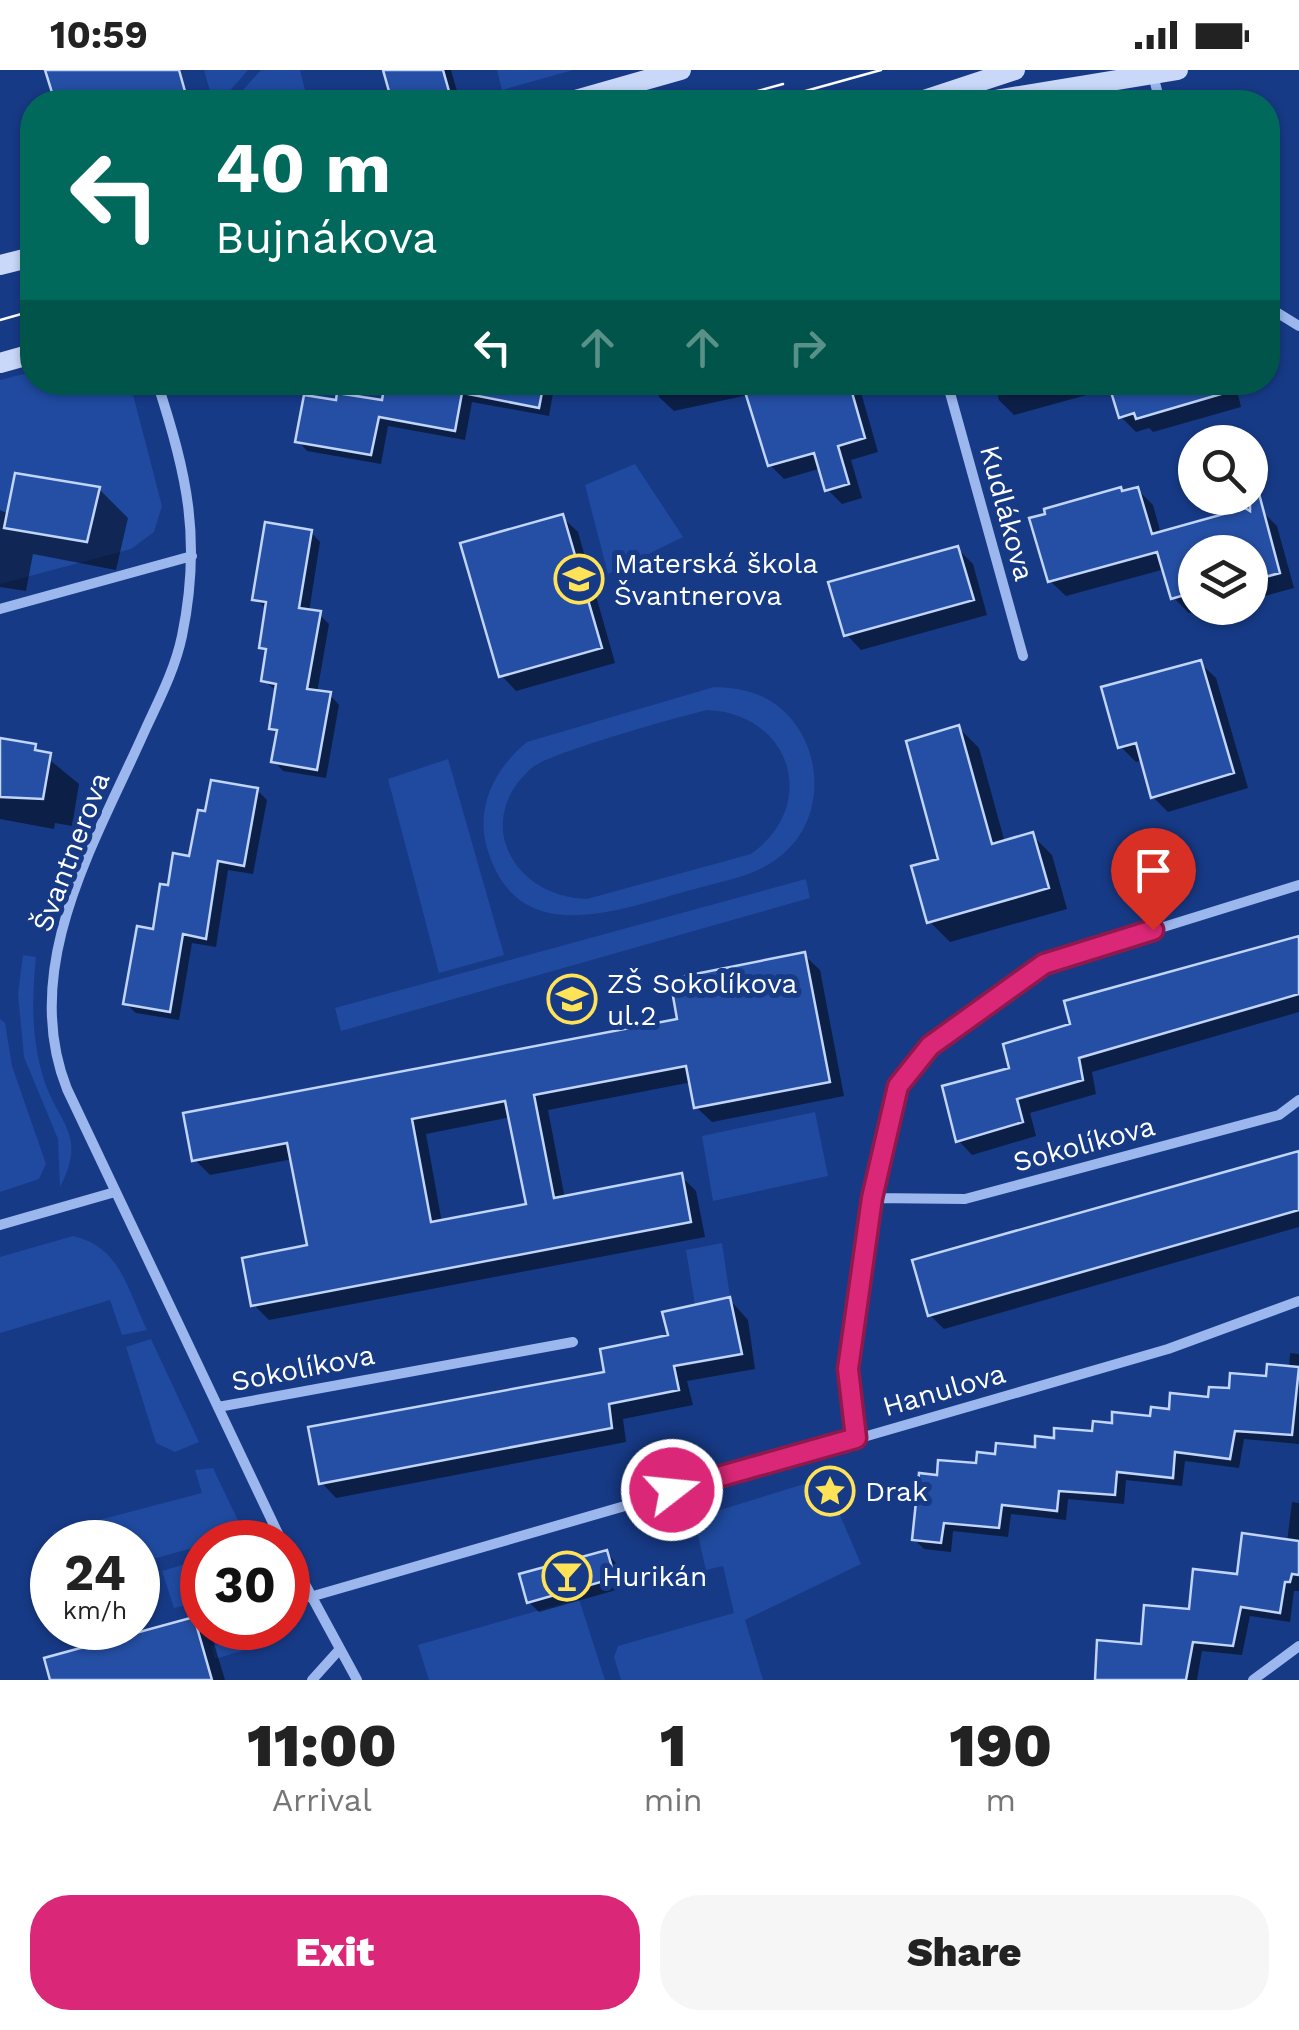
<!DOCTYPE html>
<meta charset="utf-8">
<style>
body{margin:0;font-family:"Work Sans",sans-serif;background:#f6f6f6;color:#222;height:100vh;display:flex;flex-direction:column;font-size:38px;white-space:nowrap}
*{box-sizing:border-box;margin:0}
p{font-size:32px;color:#767676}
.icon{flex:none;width:55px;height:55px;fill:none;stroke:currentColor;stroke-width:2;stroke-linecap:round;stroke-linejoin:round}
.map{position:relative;height:1610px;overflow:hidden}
.panel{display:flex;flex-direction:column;background:#fff;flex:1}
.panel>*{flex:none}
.banner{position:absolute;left:20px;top:20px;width:1260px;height:305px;border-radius:40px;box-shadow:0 2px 8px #0004;background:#00695c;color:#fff;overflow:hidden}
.tools{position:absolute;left:1178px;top:355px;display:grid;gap:20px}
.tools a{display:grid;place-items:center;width:90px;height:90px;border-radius:50%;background:#fff;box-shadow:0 2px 8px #0004;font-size:50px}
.speed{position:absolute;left:30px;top:1450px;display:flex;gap:20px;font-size:50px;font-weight:700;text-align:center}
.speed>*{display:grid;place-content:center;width:130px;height:130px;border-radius:50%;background:#fff;box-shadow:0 2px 8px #0004;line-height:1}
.speed small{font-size:25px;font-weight:400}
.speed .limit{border:15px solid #d22;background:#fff;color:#111}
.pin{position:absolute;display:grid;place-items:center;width:85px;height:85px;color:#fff;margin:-102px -42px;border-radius:50% 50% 50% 0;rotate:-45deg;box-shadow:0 0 10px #0007}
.pin .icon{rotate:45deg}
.me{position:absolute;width:110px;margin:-55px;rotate:74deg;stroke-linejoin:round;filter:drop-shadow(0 0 8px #0008)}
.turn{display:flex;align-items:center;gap:35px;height:210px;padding:0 30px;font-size:45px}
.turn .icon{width:130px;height:130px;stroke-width:2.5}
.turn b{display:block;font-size:70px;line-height:85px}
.lanes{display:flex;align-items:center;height:95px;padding:0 30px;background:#0003;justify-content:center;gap:50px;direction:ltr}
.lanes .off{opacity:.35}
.eta{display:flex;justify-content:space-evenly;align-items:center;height:170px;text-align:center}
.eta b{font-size:60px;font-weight:800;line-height:70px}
.primary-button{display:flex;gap:20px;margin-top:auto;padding:20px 30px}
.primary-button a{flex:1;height:115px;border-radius:40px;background:#db2777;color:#fff;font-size:40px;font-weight:800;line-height:115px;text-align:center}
.primary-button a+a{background:#f6f6f6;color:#222}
.status{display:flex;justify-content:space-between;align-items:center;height:70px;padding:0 50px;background:#fff;direction:ltr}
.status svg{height:28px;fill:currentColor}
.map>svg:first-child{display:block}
.green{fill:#1f4a9f;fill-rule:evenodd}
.shadow{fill:#0007;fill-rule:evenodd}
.building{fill:#254fa4;stroke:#c1d4fa;stroke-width:2.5;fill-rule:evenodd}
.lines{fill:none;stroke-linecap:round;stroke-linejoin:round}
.street{stroke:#9cb7ed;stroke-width:10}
.secondary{stroke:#c9d8f9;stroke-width:20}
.tram{stroke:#fff;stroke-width:2.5}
.route-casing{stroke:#8e194d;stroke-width:25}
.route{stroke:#db2777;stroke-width:18}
.labels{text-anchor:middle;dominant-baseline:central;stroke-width:10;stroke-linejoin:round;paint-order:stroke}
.street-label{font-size:28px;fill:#fff;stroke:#173a86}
.poi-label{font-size:28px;fill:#fff;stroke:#173a86;text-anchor:start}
</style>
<div class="status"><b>10:59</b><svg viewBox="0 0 49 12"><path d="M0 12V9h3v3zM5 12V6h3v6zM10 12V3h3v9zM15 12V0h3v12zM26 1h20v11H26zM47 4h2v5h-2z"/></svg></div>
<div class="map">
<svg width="1299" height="1610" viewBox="0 0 1299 1610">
<rect width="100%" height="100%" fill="#173a86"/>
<!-- green -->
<path class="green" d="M 204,0 L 248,0 L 220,32 L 213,32 Z
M 261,0 L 300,0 L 308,32 L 232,32 Z
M 497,0 L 573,0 L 502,20 Z
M 32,302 L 32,312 L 130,313 L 162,436 L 154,462 L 131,479 L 0,514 L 0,310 Z
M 635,394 L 683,467 L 608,504 L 585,415 Z
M 714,617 C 734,618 754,620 772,632 C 822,664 830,743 784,783 C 758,807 720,811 687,821 C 615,841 517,880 487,778 C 475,737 495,698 527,672 ZM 708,640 C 791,644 820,735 751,784 L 587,829 C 512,827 471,749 533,697 C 550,683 680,646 708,640 Z
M 448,689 L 504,885 L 439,903 L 388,709 Z
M 806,809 L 810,828 L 341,961 L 335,938 Z
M 23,885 L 36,887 C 32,927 31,964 42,1003 C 55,1053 89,1061 60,1117 L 58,1069 L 24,987 L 18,924 Z
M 0,949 L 5,953 L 12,996 L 46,1094 L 39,1109 L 0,1122 Z
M 815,1042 L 828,1106 L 713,1131 L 702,1066 Z
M 73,1166 C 121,1177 127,1219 147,1260 L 122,1265 L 110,1230 L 0,1263 L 0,1187 Z
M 722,1173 L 730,1227 L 695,1235 L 686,1180 Z
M 151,1269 L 199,1372 L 175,1382 L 156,1373 L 126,1277 Z
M 213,1398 L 243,1461 L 240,1465 L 138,1493 L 138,1472 L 56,1472 L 53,1462 L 202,1423 L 195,1400 Z
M 824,1408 L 861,1494 L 745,1550 L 763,1610 L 621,1610 L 614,1587 L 618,1576 L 734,1543 L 723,1496 L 706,1500 L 694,1448 Z
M 202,1489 L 202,1542 L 199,1532 L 174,1538 L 162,1501 Z
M 579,1529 L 605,1610 L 429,1610 L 418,1575 Z
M 288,1546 L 291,1553 L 280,1569 L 215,1589 L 211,1576 L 245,1570 L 250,1558 L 288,1558 Z"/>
<!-- shadow -->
<path class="shadow" d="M 48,0 L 180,0 L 189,32 L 57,32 Z
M 386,0 L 451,0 L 460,32 L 395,32 Z
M 388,312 L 555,312 L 549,346 L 472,332 L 465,370 L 388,356 L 381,394 L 307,381 L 298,371 L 338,333 L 384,333 Z
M 656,312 L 858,312 L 878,382 L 851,390 L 862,428 L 842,434 L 828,420 L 822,398 L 784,409 L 770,395 L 748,325 L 674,341 L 659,327 Z
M 994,312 L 1235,312 L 1241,337 L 1153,362 L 1149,358 L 1136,362 L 1121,347 L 1112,318 L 1014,345 L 999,330 Z
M 99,419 L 128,448 L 116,500 L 33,484 L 26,521 L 0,517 L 0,440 L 9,444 Z
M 1138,420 L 1153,435 L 1161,464 L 1262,441 L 1277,456 L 1294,518 L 1250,530 L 1250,482 L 1195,482 L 1195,538 L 1225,538 L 1189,543 L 1174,528 L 1165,499 L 1066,526 L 1050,511 L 1124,424 Z
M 562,447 L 578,462 L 615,593 L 516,621 L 501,605 Z
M 311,462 L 320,472 L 309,542 L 319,544 L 329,554 L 317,623 L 330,625 L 339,635 L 326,708 L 283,701 L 274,691 L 278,665 L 272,658 L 277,621 L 263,610 L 268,583 L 262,577 L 267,539 L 255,529 Z
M 957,478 L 973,494 L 987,545 L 861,580 L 846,564 Z
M 1200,593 L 1216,608 L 1248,718 L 1168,742 L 1153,727 L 1143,690 L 1136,692 L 1121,677 Z
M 959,658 L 979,678 L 1005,773 L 1032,765 L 1052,785 L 1067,839 L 950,872 L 930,852 Z
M 0,670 L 34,677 L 79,714 L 72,756 L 55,753 L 54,759 L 0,749 Z
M 257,720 L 267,730 L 253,804 L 228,800 L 216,877 L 192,873 L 179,950 L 136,943 L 126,934 L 170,818 L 191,789 L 207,744 Z
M 1299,868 L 1299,942 L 1092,1002 L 1096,1024 L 1030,1043 L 1036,1066 L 972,1085 L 958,1070 L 1012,999 L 1073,956 Z
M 804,885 L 820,900 L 844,1026 L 712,1052 L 696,1037 L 692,1012 L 548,1040 L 565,1129 L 681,1106 L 696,1121 L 705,1167 L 269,1250 L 254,1235 L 310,1177 L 293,1089 L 210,1105 L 194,1089 L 680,951 ZM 511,1047 L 528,1136 L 442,1153 L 426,1064 Z
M 1299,1083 L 1299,1157 L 944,1259 L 930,1245 Z
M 730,1230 L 748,1250 L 755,1299 L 687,1311 L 693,1335 L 623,1349 L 626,1372 L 336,1428 L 321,1412 L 607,1304 Z
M 1290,1283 L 1299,1284 L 1299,1374 L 1244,1369 L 1239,1398 L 1185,1391 L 1182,1416 L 1126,1410 L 1124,1434 L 1068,1429 L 1066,1450 L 1011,1444 L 1008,1467 L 953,1461 L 951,1482 L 924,1479 L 914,1469 L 940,1407 L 998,1387 L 1152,1348 L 1269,1309 L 1289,1299 Z
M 1292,1432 L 1299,1433 L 1299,1521 L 1294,1521 L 1290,1552 L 1250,1546 L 1242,1585 L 1202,1581 L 1197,1610 L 1097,1610 L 1287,1472 Z
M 607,1483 L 616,1493 L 623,1518 L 539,1542 L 529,1532 Z
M 193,1549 L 213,1570 L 225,1610 L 53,1610 Z"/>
<!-- building -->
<path class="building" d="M 45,0 L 179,0 L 188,32 L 55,32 Z
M 383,0 L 443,0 L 452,32 L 392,32 Z
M 385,312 L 464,312 L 455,361 L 379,347 L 371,385 L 295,372 L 304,325 L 336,330 L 337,323 L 382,330 Z
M 469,312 L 544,312 L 539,338 L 468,324 Z
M 742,312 L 849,312 L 865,368 L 838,376 L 849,414 L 825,421 L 814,383 L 768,396 Z
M 1108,312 L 1237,312 L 1238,319 L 1136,349 L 1134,343 L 1119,348 Z
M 15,403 L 100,417 L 87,472 L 4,458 Z
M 1121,417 L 1122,421 L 1138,417 L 1152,464 L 1245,438 L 1250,441 L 1250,421 L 1258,420 L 1280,503 L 1250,511 L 1250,482 L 1195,482 L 1195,522 L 1171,529 L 1157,482 L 1048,512 L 1029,448 L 1045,444 L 1044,439 Z
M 563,444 L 602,578 L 499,607 L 460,473 Z
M 265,452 L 312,460 L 299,538 L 321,541 L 307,619 L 331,622 L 317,700 L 271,692 L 277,660 L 269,659 L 276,614 L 261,611 L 266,579 L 259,578 L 266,532 L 252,530 Z
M 958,476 L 974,530 L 844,566 L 828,512 Z
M 1201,590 L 1234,703 L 1151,728 L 1136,673 L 1118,678 L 1101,617 Z
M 959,655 L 992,774 L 1033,762 L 1049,818 L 927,853 L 911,796 L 938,789 L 906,671 Z
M 0,668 L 36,674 L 35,680 L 51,683 L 43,729 L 0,727 Z
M 211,710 L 258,718 L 244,796 L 218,791 L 206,869 L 183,864 L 170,942 L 123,934 L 137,856 L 153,859 L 160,814 L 168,815 L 173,783 L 189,786 L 198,740 L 205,741 Z
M 1299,866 L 1299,924 L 1079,988 L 1083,1010 L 1017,1029 L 1023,1052 L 956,1072 L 942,1016 L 1009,998 L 1003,974 L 1070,954 L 1064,931 Z
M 805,882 L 830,1012 L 694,1038 L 686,996 L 534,1025 L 554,1128 L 682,1103 L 691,1152 L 251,1236 L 242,1188 L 307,1175 L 287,1073 L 192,1091 L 183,1043 L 677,949 L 670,909 ZM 505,1031 L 526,1134 L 431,1152 L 412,1049 Z
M 1299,1081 L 1299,1140 L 928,1246 L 912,1190 Z
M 730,1227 L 742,1284 L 674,1296 L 679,1320 L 609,1334 L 612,1358 L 319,1414 L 308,1357 L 604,1302 L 600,1279 L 668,1265 L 662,1242 Z
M 1267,1294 L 1299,1297 L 1292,1365 L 1235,1361 L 1230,1389 L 1175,1382 L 1173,1408 L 1117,1402 L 1115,1425 L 1059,1421 L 1057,1441 L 1002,1435 L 999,1458 L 944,1453 L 941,1473 L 912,1470 L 919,1403 L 937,1405 L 938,1390 L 976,1393 L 977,1382 L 995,1384 L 996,1373 L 1035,1377 L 1035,1366 L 1054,1368 L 1054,1358 L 1092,1361 L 1093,1351 L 1112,1353 L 1112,1342 L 1150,1346 L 1151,1337 L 1169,1339 L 1170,1323 L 1208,1327 L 1209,1317 L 1229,1318 L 1230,1303 L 1266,1306 Z
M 1242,1463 L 1299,1471 L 1299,1505 L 1292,1504 L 1290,1512 L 1285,1512 L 1280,1543 L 1241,1537 L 1233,1576 L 1193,1572 L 1186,1610 L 1095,1610 L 1097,1570 L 1141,1574 L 1144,1535 L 1189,1539 L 1193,1499 L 1237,1504 Z
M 607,1480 L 615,1508 L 527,1533 L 519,1504 Z
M 194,1547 L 212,1610 L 50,1610 L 44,1588 Z"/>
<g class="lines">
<!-- street -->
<path class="street" d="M 1153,5 L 1160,32
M 1268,237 L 1299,256
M 157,312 C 187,404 202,469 182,566 C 175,599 160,628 146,658 C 97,769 18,896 67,1019 L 282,1472
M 947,312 L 1023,586
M 0,539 L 192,486
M 873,1128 L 965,1129 L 1279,1045 L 1299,1030
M 0,1155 L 115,1122
M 218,1337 L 573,1272
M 855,1368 L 848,1299 L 873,1128 L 898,1016 L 930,977 L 1044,894 L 1299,815
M 288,1483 L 357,1610
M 310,1527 L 1168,1279 L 1299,1231
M 312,1610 L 339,1580
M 1253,1610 L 1299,1576"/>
<!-- secondary -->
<path class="secondary" d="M 568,32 L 681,0
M 918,32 L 1015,0
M 983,32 L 1178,0
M 0,195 L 32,187
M 0,293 L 32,284"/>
<!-- tram -->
<path class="tram" d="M 717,32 L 783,14
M 766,32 L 881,0
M 0,250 L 32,241"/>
</g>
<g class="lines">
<!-- route casing -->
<g class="route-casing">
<path id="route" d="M 672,1420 L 856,1368 L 848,1299 L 872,1128 L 898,1016 L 930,976 L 1044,894 L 1153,860"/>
</g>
<!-- route -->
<use href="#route" class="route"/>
</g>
<!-- icons -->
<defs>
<g id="school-ring" transform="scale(2.5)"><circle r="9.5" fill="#173a86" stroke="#ffe258" stroke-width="1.5"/><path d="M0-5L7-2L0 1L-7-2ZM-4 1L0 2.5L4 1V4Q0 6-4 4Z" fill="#ffe258"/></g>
<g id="sight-ring" transform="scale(2.5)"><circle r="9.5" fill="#173a86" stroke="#ffe258" stroke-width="1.5"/><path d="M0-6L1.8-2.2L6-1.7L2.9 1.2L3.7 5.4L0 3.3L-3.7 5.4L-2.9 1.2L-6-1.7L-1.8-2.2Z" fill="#ffe258"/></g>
<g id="bar-ring" transform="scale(2.5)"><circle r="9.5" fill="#173a86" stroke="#ffe258" stroke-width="1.5"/><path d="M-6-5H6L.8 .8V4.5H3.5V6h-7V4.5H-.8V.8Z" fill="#ffe258"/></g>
</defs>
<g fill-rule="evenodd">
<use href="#school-ring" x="579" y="509"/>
<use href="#school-ring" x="572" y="929"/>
<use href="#sight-ring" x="830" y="1421"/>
<use href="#bar-ring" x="567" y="1506"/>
</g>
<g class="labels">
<!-- street labels -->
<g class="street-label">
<text transform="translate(1007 443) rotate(75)">Kudlákova</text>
<text transform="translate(71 782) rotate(-69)">Švantnerova</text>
<text transform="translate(1084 1074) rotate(-15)">Sokolíkova</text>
<text transform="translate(303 1298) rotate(-11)">Sokolíkova</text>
<text transform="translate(944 1320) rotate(-16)">Hanulova</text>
</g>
<!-- poi labels -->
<g class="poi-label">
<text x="614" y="493">Materská škola<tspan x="614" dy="32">Švantnerova</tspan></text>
<text x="607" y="913">ZŠ Sokolíkova<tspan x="607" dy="32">ul.2</tspan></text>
<text x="865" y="1421">Drak</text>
<text x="602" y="1506">Hurikán</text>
</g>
</g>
</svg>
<div class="tools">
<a><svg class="icon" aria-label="search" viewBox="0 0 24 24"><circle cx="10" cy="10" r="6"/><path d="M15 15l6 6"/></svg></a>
<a><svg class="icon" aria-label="layers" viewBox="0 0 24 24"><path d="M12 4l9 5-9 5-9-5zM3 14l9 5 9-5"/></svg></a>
</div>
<div class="speed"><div>24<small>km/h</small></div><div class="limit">30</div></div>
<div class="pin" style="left:1153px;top:860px;background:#d93025"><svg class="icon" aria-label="arrive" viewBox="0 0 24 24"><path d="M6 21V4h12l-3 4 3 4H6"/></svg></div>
<svg class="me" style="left:672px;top:1420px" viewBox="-20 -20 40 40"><circle r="17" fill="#db2777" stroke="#fff" stroke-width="3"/><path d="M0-11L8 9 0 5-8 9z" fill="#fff"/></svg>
<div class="banner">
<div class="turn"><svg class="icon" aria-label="left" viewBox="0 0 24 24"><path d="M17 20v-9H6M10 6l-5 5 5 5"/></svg><div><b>40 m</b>Bujnákova</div></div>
<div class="lanes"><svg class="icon" aria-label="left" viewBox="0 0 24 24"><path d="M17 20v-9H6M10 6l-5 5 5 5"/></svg><svg class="icon off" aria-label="ahead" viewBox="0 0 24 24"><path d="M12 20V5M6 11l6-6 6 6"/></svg><svg class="icon off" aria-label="ahead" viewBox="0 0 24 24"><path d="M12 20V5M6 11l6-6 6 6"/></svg><svg class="icon off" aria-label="right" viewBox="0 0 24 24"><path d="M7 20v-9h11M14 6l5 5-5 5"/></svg></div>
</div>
</div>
<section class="panel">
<div class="eta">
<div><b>11:00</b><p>Arrival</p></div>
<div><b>1</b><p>min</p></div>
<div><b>190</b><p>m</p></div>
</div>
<div class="primary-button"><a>Exit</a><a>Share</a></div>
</section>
